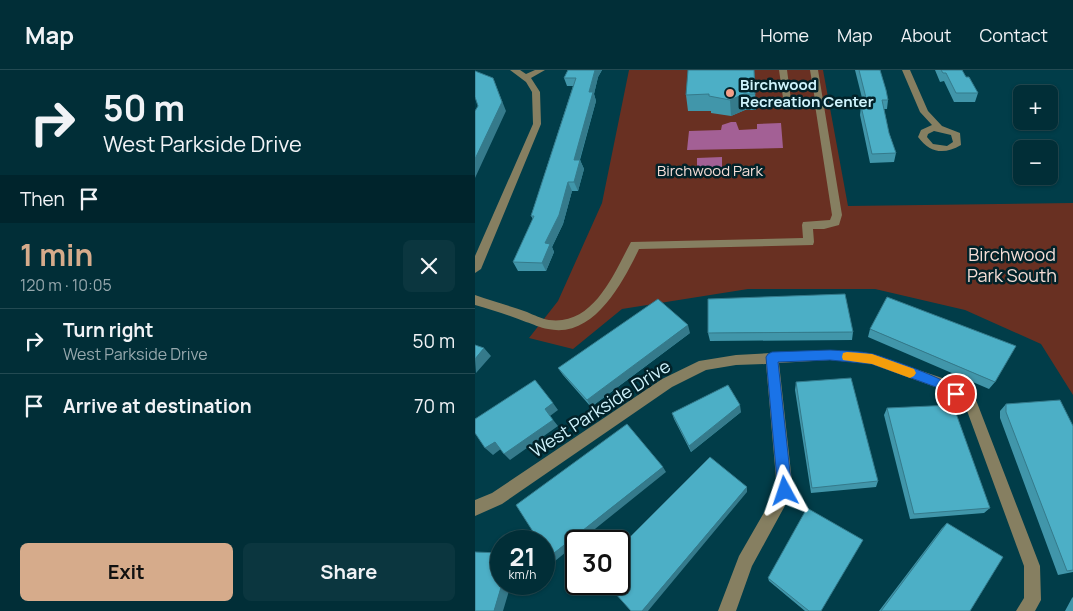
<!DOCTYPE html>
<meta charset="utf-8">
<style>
body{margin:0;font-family:Manrope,sans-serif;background:#0b363f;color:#f1f3f6;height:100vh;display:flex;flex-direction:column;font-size:19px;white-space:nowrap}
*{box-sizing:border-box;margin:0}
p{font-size:16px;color:#96a8ad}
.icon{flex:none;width:28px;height:28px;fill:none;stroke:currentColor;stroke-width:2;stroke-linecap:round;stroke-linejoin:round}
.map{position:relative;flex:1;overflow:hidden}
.sheet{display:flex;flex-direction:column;background:#012e37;width:475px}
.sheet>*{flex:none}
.banner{background:#012e37;color:#f1f3f6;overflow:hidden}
.tools{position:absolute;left:538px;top:15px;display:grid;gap:10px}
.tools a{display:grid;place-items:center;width:45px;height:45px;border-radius:8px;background:#012e37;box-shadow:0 1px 4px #0004,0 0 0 1px #234a52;font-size:25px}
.speed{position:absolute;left:15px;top:460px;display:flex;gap:10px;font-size:25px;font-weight:700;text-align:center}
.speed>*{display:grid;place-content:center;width:65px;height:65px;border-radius:50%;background:#012e37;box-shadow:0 1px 4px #0004,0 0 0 1px #234a52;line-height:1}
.speed small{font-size:12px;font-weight:400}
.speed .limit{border:2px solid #111;border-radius:8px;background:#fff;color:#111}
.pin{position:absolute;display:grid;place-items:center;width:42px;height:42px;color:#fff;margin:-21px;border:2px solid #fff;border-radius:50%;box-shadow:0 1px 5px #0007}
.me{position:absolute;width:55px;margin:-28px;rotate:355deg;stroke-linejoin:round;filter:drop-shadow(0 0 4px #0008)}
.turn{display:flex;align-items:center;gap:18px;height:105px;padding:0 20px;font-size:22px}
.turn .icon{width:65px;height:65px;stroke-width:2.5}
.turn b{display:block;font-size:35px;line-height:42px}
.then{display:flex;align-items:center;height:48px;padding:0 20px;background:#0003;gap:10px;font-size:19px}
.round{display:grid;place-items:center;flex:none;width:52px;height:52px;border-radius:8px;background:#0b363f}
.summary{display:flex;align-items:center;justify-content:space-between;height:85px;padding:0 20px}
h1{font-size:30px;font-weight:700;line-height:38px;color:#d6ab8b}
.cta{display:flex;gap:10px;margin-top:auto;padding:10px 20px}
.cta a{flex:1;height:58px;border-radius:8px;background:#d6ab8b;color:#111;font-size:20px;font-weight:700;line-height:58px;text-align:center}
.cta a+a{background:#0b363f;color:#f1f3f6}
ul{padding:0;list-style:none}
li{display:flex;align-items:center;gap:15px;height:65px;padding:0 20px;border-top:1px solid #234a52}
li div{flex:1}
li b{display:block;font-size:19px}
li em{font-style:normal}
header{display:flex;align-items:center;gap:30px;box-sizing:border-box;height:70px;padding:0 25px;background:#012e37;border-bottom:1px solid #234a52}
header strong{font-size:24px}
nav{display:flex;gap:28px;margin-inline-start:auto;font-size:18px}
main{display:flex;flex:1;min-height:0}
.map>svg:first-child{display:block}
.green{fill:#693022}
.water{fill:#a36095}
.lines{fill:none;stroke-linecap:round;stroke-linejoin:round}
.minor{fill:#867f61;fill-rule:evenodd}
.wall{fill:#4196aa}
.shaded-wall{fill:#357a8b}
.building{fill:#4cafc6;stroke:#357a8b}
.route{fill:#1a73e8;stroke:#114b97}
.slow{fill:#f59e0b}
.poi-dot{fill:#f49e88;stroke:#022229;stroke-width:2}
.labels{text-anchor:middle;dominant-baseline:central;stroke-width:5;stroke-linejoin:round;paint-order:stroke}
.far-poi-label{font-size:15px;font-weight:bold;fill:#cff3fc;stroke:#022229;text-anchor:start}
.far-park-label{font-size:15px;fill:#f6ded7;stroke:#022229}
.park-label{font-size:18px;fill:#f6ded7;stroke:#022229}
.street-label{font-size:18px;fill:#cff3fc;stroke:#022229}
</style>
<header>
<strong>Map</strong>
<nav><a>Home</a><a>Map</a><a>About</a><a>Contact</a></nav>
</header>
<main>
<section class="sheet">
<div class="banner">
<div class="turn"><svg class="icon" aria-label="right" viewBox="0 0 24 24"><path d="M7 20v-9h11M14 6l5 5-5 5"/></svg><div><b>50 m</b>West Parkside Drive</div></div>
<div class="then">Then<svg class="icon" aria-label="arrive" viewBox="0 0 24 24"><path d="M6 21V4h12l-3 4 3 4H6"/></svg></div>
</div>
<div class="summary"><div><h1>1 min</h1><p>120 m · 10:05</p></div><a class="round"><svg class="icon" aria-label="close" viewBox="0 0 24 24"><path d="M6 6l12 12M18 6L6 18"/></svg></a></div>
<ul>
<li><svg class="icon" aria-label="right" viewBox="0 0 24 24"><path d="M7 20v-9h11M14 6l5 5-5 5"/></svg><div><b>Turn right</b><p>West Parkside Drive</p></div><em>50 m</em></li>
<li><svg class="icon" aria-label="arrive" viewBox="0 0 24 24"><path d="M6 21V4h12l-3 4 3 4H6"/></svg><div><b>Arrive at destination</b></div><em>70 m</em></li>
</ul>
<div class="cta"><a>Exit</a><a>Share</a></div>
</section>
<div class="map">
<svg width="598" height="541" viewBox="0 0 598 541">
<rect width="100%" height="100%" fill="#013d49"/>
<!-- green -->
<path class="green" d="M 154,0 L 348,0 L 373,136 L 598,133 L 598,325 L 566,274 L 490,240 L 400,219 L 273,219 L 147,239 L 98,279 L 54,268 L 83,231 L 127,133 Z"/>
<!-- water -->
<path class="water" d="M 256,52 L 261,52 L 264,60 L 282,59 L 282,54 L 306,53 L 308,78 L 212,80 L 214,61 L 246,60 L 247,55 Z
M 247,87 L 247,103 L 222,104 L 222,88 Z"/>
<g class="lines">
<!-- minor -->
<path class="minor" d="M 35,0 L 45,0 L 51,4 L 60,0 L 70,0 L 56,8 L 65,22 L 66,54 L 6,199 L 0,203 L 0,186 L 58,54 L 57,22 L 51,12 Z
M 304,0 L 312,0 L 316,30 L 340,30 L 335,0 L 343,0 L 367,145 L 364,155 L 349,159 L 338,159 L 339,172 L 338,175 L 164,179 C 148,212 119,269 73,259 C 65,258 58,254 51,252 C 34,245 17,240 0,235 L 0,225 C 17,231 35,236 52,242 C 59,245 67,249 74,250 C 119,256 139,203 156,172 L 328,168 L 327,155 L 328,152 L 355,150 L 357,145 L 340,35 L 309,35 Z
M 427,0 L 435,0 L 453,41 L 467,56 L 485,63 L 486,75 C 469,85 455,83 443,67 L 446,60 L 457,55 L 445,42 ZM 459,61 L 476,65 L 478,72 L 472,76 L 458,74 L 452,67 L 453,64 Z
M 355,280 L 397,284 L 470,309 L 501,330 L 565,496 L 566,530 L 560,541 L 541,541 L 549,528 L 549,496 L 491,338 L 460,317 L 397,294 L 355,290 L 304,293 L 318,421 L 277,496 L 261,541 L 243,541 L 264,486 L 302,420 L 291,294 L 261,295 L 231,300 L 197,317 L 27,434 L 0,446 L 0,430 L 17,423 L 187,309 L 224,291 L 261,285 Z"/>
</g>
<!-- wall -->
<path class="wall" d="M 93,0 L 127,0 L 123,7 L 119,24 L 121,31 L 105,90 L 109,99 L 103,121 L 97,121 L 88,154 L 77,177 L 79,182 L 71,201 L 43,201 L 38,192 L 58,149 L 56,146 L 98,16 L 92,16 L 89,8 Z
M 279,0 L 281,40 L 270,40 L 256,46 L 236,43 L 236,41 L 213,41 L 211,25 Z
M 380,0 L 405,0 L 413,30 L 412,39 L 409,39 L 414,63 L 421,83 L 419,92 L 395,93 L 385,45 L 386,36 L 389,36 Z
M 460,0 L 487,0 L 491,7 L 503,23 L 500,32 L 479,32 L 469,11 L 465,12 Z
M 395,259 L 520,312 L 514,319 L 393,267 Z
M 378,262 L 377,270 L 235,271 L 233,263 Z
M 215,263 L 116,337 L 88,305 L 83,298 Z
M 321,312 L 403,411 L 401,417 L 336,423 L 320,320 Z
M 531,334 L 598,356 L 598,502 L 583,505 L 525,348 L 525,341 Z
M 412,338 L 515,438 L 509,443 L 435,449 L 409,345 Z
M 266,342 L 216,382 L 199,349 L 197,343 Z
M 472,453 L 495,541 L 404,541 L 467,458 Z
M 293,508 L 346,541 L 330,541 L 294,511 Z
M 598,527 L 598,541 L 590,541 L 597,528 Z"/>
<!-- shaded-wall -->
<path class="shaded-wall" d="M 120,0 L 127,0 L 123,7 L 119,24 L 121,31 L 102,99 L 99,90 L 114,22 Z
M 18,8 L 31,41 L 0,108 L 0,89 Z
M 269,24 L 270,40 L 256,46 L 255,30 Z
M 105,90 L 109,99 L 103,121 L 99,112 Z
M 93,112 L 97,121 L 88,154 L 77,177 L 79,182 L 71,201 L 67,193 L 70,173 Z
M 213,255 L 215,263 L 116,337 L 112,330 Z
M 9,278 L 16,286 L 1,303 L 0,289 Z
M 78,333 L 83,340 L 75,346 L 83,356 L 35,390 L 29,384 L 70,339 Z
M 265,335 L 266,342 L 216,382 L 214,376 Z
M 20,372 L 27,378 L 18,385 L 10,378 Z
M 188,397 L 191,402 L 105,471 L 101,471 L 101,474 L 80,491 L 74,487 Z
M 272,417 L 272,422 L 173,541 L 167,541 Z
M 27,514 L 36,514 L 28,541 L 19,541 Z"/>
<!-- building -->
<path class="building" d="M 93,0 L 120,0 L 114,22 L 118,22 L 99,90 L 105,90 L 99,112 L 93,112 L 84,145 L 70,173 L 75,174 L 67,193 L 38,192 L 59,146 L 56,146 L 101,8 L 89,8 Z
M 213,0 L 279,0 L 280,24 L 269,24 L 255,30 L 234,26 L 234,24 L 211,25 Z
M 384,0 L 405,0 L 411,20 L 413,30 L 407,30 L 414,63 L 421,83 L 397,84 L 386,36 L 393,36 Z
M 466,0 L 487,0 L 491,7 L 494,7 L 503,23 L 481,23 L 471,3 L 468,3 Z
M 0,1 L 18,8 L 27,32 L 0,89 L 0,41 L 3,36 L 0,27 Z
M 370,224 L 378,262 L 233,263 L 233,229 Z
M 412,227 L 541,276 L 520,312 L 395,259 Z
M 183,229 L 213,255 L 112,330 L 83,298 Z
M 0,275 L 9,278 L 0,289 Z
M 376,308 L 403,411 L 337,418 L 321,312 Z
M 60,310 L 78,333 L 70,339 L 78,350 L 29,384 L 20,372 L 10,378 L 0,363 L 0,349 Z
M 253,315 L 265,335 L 214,376 L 197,343 Z
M 585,330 L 598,356 L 598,500 L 592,501 L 531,342 L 531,334 Z
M 478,335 L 515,438 L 439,444 L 412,338 Z
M 152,354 L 188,397 L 74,487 L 69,479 L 69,471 L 64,471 L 41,435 Z
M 235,387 L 272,417 L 167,541 L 156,541 L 132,514 L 144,514 L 144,478 Z
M 332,438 L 388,470 L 346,541 L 334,541 L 293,508 Z
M 472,453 L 528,487 L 495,541 L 406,541 Z
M 0,482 L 26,483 L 27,514 L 19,541 L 0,541 Z"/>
<!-- route -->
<path class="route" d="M 355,280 C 369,281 384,281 398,284 C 414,289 480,311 487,324 L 485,328 L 481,329 L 461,317 L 397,294 L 355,290 L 303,292 L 317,421 L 315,426 L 310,428 L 305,426 L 303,421 L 291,287 L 293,284 L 297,282 Z"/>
<!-- slow -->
<path class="slow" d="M 372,282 L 397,284 L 439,299 L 441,303 L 439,306 L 435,308 L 397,294 L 368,290 L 367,287 L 368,283 Z"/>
<!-- markers -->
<circle class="poi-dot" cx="255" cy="23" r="5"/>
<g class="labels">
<!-- far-poi labels -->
<g class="far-poi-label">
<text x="265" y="14">Birchwood<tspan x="265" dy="17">Recreation Center</tspan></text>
</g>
<!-- far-park labels -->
<g class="far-park-label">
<text x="235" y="100">Birchwood Park</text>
</g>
<!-- park labels -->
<g class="park-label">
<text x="537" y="184">Birchwood<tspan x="537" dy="21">Park South</tspan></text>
</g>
<!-- street labels -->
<g class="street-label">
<text transform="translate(125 338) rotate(-33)">West Parkside Drive</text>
</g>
</g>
</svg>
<div class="tools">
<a>+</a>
<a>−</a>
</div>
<div class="speed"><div>21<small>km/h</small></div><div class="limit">30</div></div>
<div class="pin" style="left:481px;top:324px;background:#d93025"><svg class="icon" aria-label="arrive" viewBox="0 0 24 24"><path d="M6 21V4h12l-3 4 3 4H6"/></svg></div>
<svg class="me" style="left:310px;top:421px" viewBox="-20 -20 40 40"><path d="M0-17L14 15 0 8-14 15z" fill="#1a73e8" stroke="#fff" stroke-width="4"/></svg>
</div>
</main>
